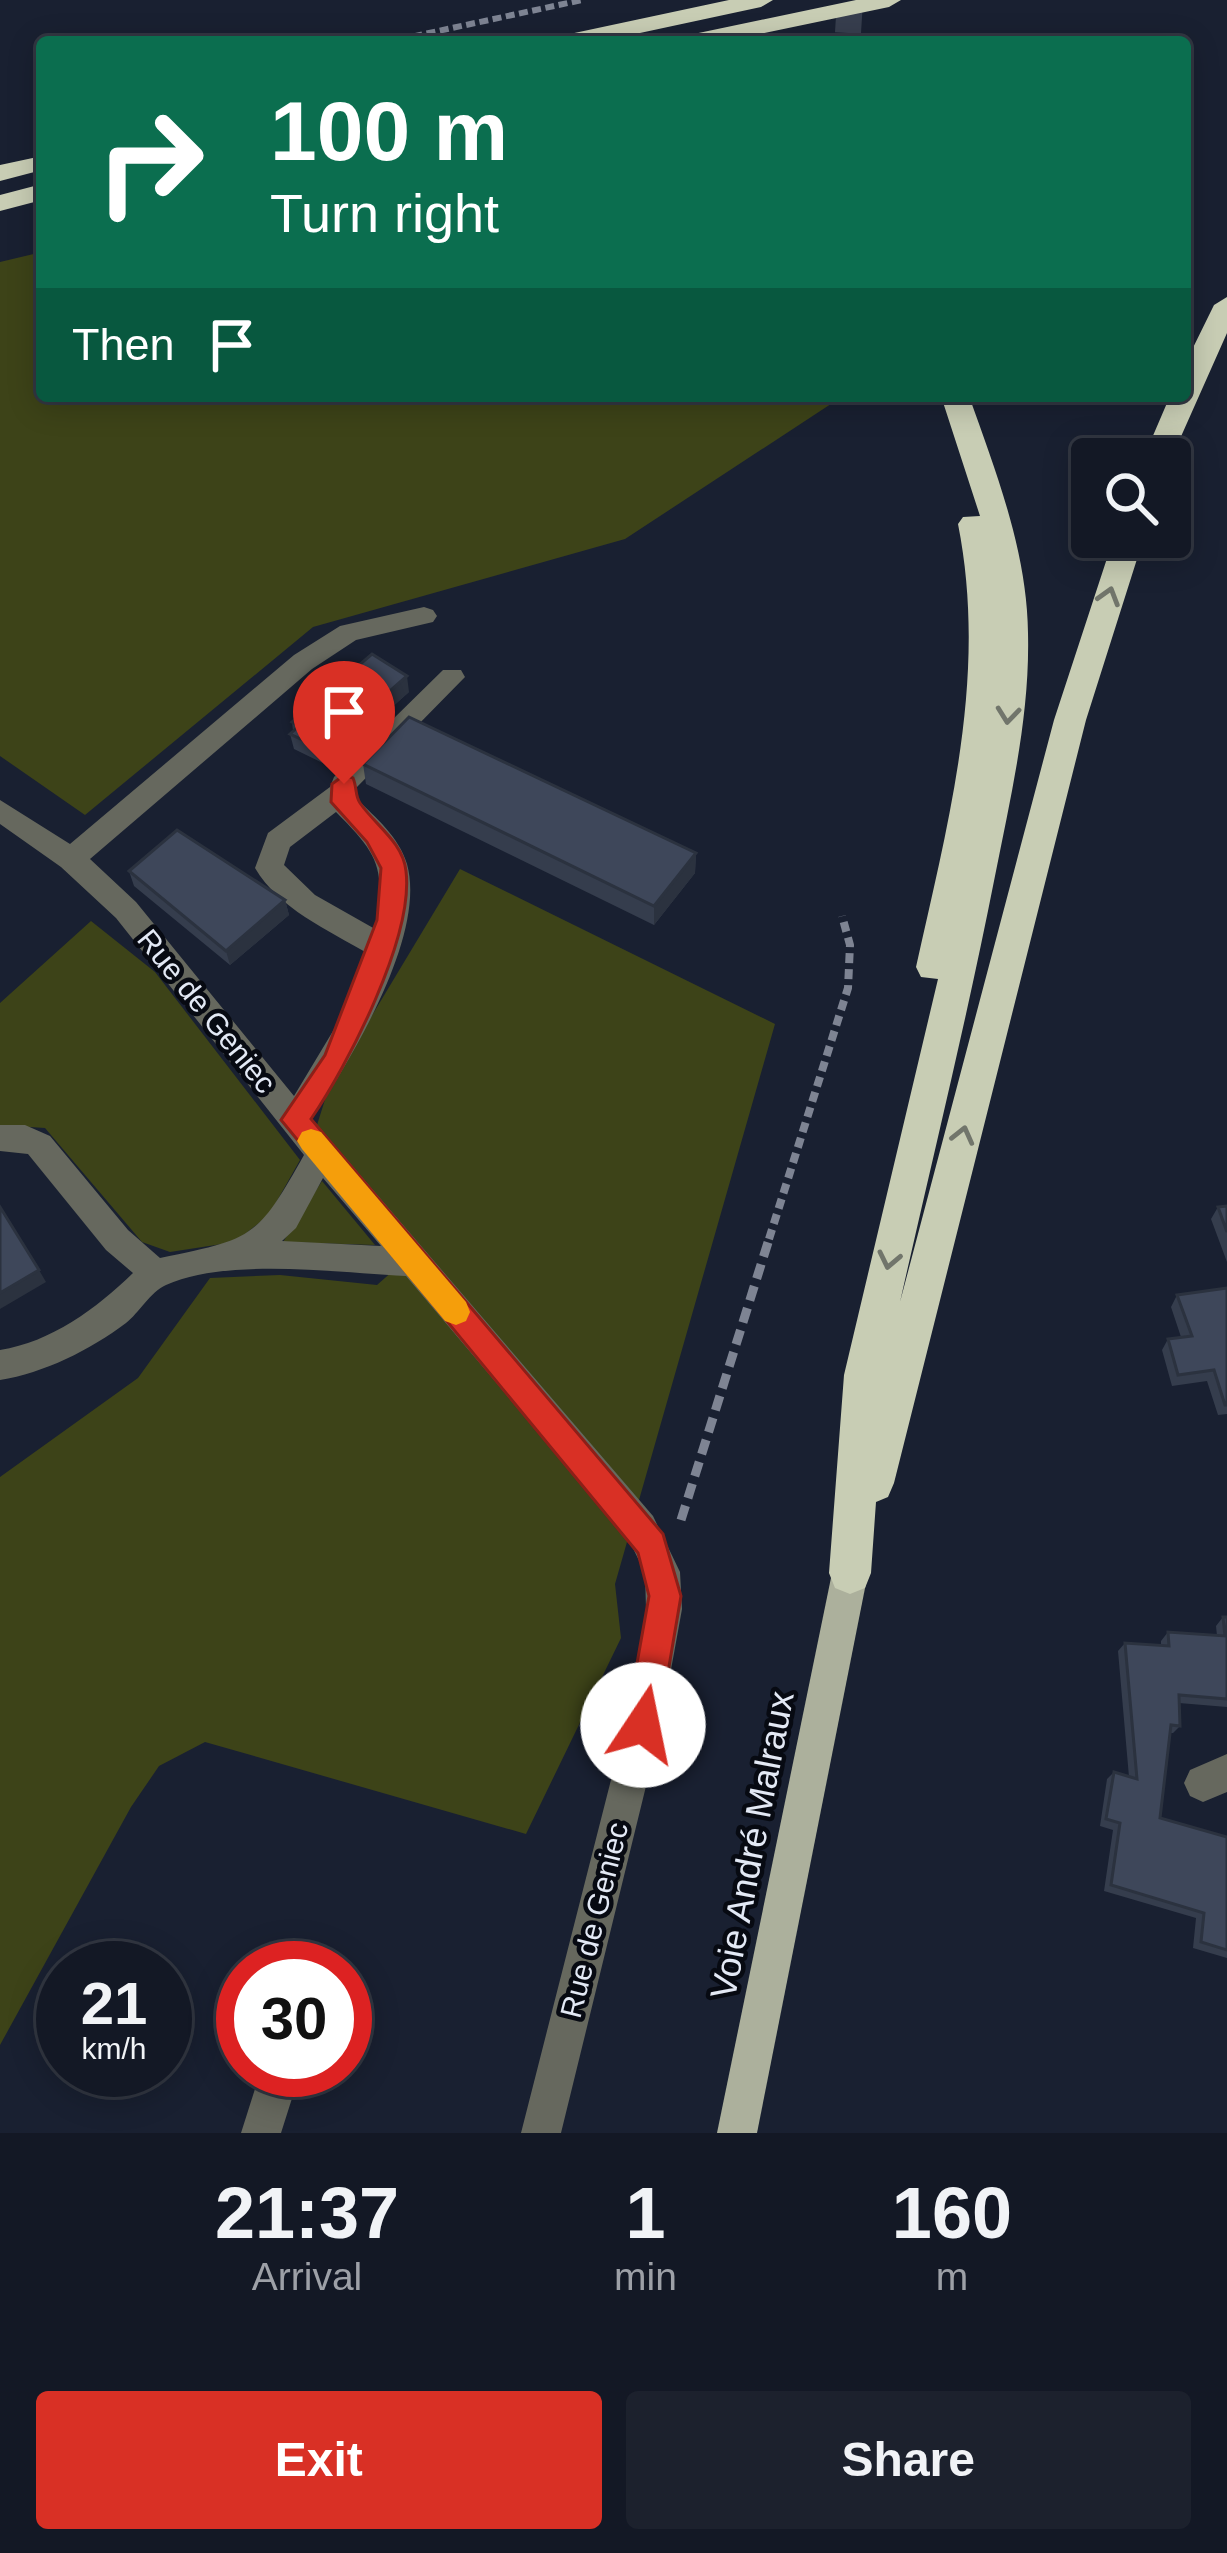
<!DOCTYPE html>
<meta charset="utf-8">
<style>
body{margin:0;font-family:Helvetica,sans-serif;background:#1c212d;color:#f1f3f6;height:100vh;display:flex;flex-direction:column;font-size:45px;white-space:nowrap}
*{box-sizing:border-box;margin:0}
p{font-size:39px;color:#9da0a7}
.icon{flex:none;width:66px;height:66px;fill:none;stroke:currentColor;stroke-width:2;stroke-linecap:round;stroke-linejoin:round}
.map{position:relative;height:2133px;overflow:hidden}
.drawer{display:flex;flex-direction:column;background:#131825;flex:1}
.drawer>*{flex:none}
.hud{position:absolute;left:36px;top:36px;width:1155px;height:366px;border-radius:12px;box-shadow:0 6px 30px #0003,0 0 0 3px #323742;background:#0b6e4f;color:#fff;overflow:hidden}
.buttons{position:absolute;left:1071px;top:438px;display:grid;gap:24px}
.buttons a{display:grid;place-items:center;width:120px;height:120px;border-radius:12px;background:#131825;box-shadow:0 6px 30px #0003,0 0 0 3px #323742;font-size:60px}
.speed{position:absolute;left:36px;top:1941px;display:flex;gap:24px;font-size:60px;font-weight:700;text-align:center}
.speed>*{display:grid;place-content:center;width:156px;height:156px;border-radius:50%;background:#131825;box-shadow:0 6px 30px #0003,0 0 0 3px #323742;line-height:1}
.speed small{font-size:30px;font-weight:400}
.speed .limit{border:18px solid #d22;background:#fff;color:#111}
.pin{position:absolute;display:grid;place-items:center;width:102px;height:102px;color:#fff;margin:-123px -51px;border-radius:50% 50% 50% 0;rotate:-45deg;box-shadow:0 0 12px #0007}
.pin .icon{rotate:45deg}
.me{position:absolute;width:132px;margin:-66px;rotate:11deg;stroke-linejoin:round;filter:drop-shadow(0 0 9px #0008)}
.turn{display:flex;align-items:center;gap:42px;height:252px;padding:0 36px;font-size:54px}
.turn .icon{width:156px;height:156px;stroke-width:2.5}
.turn b{display:block;font-size:84px;line-height:102px}
.then{display:flex;align-items:center;height:114px;padding:0 36px;background:#0003;gap:24px;font-size:45px}
.eta{display:flex;justify-content:space-evenly;align-items:center;height:204px;text-align:center}
.eta b{font-size:72px;font-weight:800;line-height:84px}
.cta{display:flex;gap:24px;margin-top:auto;padding:24px 36px}
.cta a{flex:1;height:138px;border-radius:12px;background:#d93025;color:#fff;font-size:48px;font-weight:800;line-height:138px;text-align:center}
.cta a+a{background:#1c212d;color:#f1f3f6}
.map>svg:first-child{display:block}
.green{fill:#3d4318}
.lines{fill:none;stroke-linecap:round;stroke-linejoin:round}
.highway-tunnel{stroke:#373e4e;stroke-width:26;stroke-dasharray:26 14;stroke-linecap:butt}
.path-far2{stroke:#7e8493;stroke-width:6;stroke-dasharray:9 4.5;stroke-linecap:butt}
.path-far1{stroke:#7e8493;stroke-width:8;stroke-dasharray:10 6;stroke-linecap:butt}
.path{stroke:#7e8493;stroke-width:9;stroke-dasharray:15 8;stroke-linecap:butt}
.minor{fill:#66685e;fill-rule:evenodd}
.major{fill:#acb09c;fill-rule:evenodd}
.highway{fill:#c8cdb4;fill-rule:evenodd}
.wall{fill:#353d4d}
.shaded-wall{fill:#2b323f}
.building{fill:#3e475a;stroke:#2b323f;stroke-width:3}
.oneway{stroke:#71756b}
.route{fill:#d93025;stroke:#8d1f18;stroke-width:3}
.slow{fill:#f59e0b}
.labels{text-anchor:middle;dominant-baseline:central;stroke-width:9;stroke-linejoin:round;paint-order:stroke}
.street-label{font-size:30px;fill:#e3e9f5;stroke:#070a12}
.near-street-label{font-size:36px;fill:#e3e9f5;stroke:#070a12}
</style>
<div class="map">
<svg width="1227" height="2133" viewBox="0 0 1227 2133">
<rect width="100%" height="100%" fill="#192031"/>
<!-- green -->
<path class="green" d="M 42,252 L 42,396 L 840,398 L 625,539 L 313,627 L 85,815 L 0,756 L 0,262 Z
M 460,869 L 775,1024 L 615,1584 L 621,1638 L 526,1834 L 205,1742 L 159,1766 L 131,1807 L 0,2045 L 0,1477 L 138,1378 L 210,1278 L 280,1275 L 377,1285 L 411,1255 L 322,1148 L 317,1125 L 329,1087 Z
M 91,921 L 155,972 L 300,1160 L 269,1215 L 235,1242 L 170,1252 L 142,1242 L 45,1128 L 0,1125 L 0,1003 Z
M 322,1181 L 375,1245 L 283,1242 Z"/>
<g class="lines">
<!-- highway-tunnel -->
<path class="highway-tunnel" d="M 848,33 L 850,0"/>
<!-- path-far2 -->
<path class="path-far2" d="M 387,42 L 582,0"/>
<!-- path-far1 -->
<path class="path-far1" d="M 769,1239 L 848,988 L 850,945 L 842,916"/>
<!-- path -->
<path class="path" d="M 681,1520 L 770,1236"/>
<!-- minor -->
<path class="minor" d="M 424,607 L 433,610 L 437,616 L 433,622 L 356,640 L 312,669 L 90,859 L 136,902 L 294,1096 L 336,1026 L 367,953 C 328,930 279,909 255,868 L 268,833 L 330,787 L 334,777 L 443,670 L 461,670 L 465,677 L 357,787 L 357,799 C 376,818 399,837 407,864 C 427,936 350,1060 312,1119 L 653,1516 L 680,1572 L 682,1609 L 661,1725 L 561,2133 L 521,2133 L 625,1725 L 646,1609 L 645,1573 L 629,1540 L 406,1276 C 338,1273 229,1257 166,1285 C 150,1292 139,1313 126,1323 C 90,1350 44,1373 0,1380 L 0,1350 C 51,1342 96,1309 133,1273 L 106,1250 L 28,1154 L 0,1151 L 0,1125 L 25,1125 L 50,1136 L 128,1230 L 160,1258 C 253,1239 257,1239 304,1155 L 116,918 L 61,867 L 0,824 L 0,800 L 70,844 L 294,655 L 340,626 ZM 336,812 C 379,855 386,868 375,929 L 315,895 L 284,865 L 290,847 ZM 323,1178 L 381,1246 L 282,1241 L 296,1228 Z
M 1227,1754 L 1227,1792 L 1203,1802 L 1190,1796 L 1184,1783 L 1190,1770 Z
M 261,2070 L 301,2070 L 281,2133 L 241,2133 Z"/>
<!-- major -->
<path class="major" d="M 850,1556 L 862,1561 L 868,1573 L 757,2133 L 717,2133 L 832,1573 L 838,1561 Z"/>
<!-- highway -->
<path class="highway" d="M 729,0 L 773,0 L 761,7 L 598,42 L 553,42 L 565,35 Z
M 856,0 L 901,0 L 889,7 L 722,42 L 677,42 L 689,35 Z
M 42,156 L 42,170 L 0,181 L 0,165 Z
M 42,184 L 42,200 L 0,211 L 0,195 Z
M 1227,297 L 1227,333 L 1171,459 L 1143,459 L 1170,396 L 1185,396 L 1185,364 L 1214,305 Z
M 941,396 L 969,396 C 996,472 1027,551 1028,633 C 1030,716 1011,795 995,876 C 967,1019 932,1160 900,1302 L 1054,720 L 1114,537 L 1144,537 L 1086,720 L 894,1483 L 888,1497 L 876,1502 L 871,1573 L 865,1588 L 850,1594 L 835,1588 L 829,1573 L 844,1375 L 938,979 L 921,977 L 916,967 C 949,819 988,675 958,524 L 963,517 L 980,516 Z"/>
</g>
<!-- wall -->
<path class="wall" d="M 409,692 L 381,717 L 382,724 L 335,769 L 294,749 L 290,734 L 293,731 L 292,722 Z
M 363,764 L 696,853 L 695,873 L 654,925 L 366,784 Z
M 129,871 L 285,900 L 289,915 L 230,965 L 134,886 Z
M 1227,1206 L 1227,1262 L 1211,1219 L 1218,1207 Z
M 1227,1288 L 1227,1414 L 1218,1415 L 1207,1381 L 1172,1386 L 1162,1350 L 1168,1339 L 1181,1337 L 1171,1307 L 1177,1295 Z
M 1223,1617 L 1227,1617 L 1227,1707 L 1179,1703 L 1180,1726 L 1173,1733 L 1170,1733 L 1160,1818 L 1227,1837 L 1227,1958 L 1193,1948 L 1196,1918 L 1104,1891 L 1113,1830 L 1100,1826 L 1107,1779 L 1114,1772 L 1129,1777 L 1118,1651 L 1125,1643 L 1161,1646 L 1161,1641 L 1168,1632 L 1217,1636 L 1216,1626 Z"/>
<!-- shaded-wall -->
<path class="shaded-wall" d="M 407,676 L 409,692 L 381,717 L 382,724 L 335,769 L 333,754 L 374,705 Z
M 696,853 L 695,873 L 654,925 L 654,906 Z
M 285,900 L 289,915 L 230,965 L 226,951 Z
M 39,1270 L 46,1282 L 0,1309 L 0,1293 Z"/>
<!-- building -->
<path class="building" d="M 372,654 L 407,676 L 374,705 L 380,708 L 333,754 L 290,734 L 299,726 L 292,722 Z
M 409,717 L 696,853 L 654,906 L 363,764 Z
M 177,830 L 285,900 L 226,951 L 129,871 Z
M 1227,1206 L 1227,1232 L 1218,1207 Z
M 0,1207 L 39,1270 L 0,1293 Z
M 1227,1288 L 1227,1405 L 1225,1405 L 1214,1370 L 1178,1375 L 1168,1339 L 1192,1336 L 1177,1295 Z
M 1223,1617 L 1227,1617 L 1227,1699 L 1179,1695 L 1180,1726 L 1171,1725 L 1160,1818 L 1227,1837 L 1227,1950 L 1201,1942 L 1204,1913 L 1111,1885 L 1120,1823 L 1106,1819 L 1114,1772 L 1137,1779 L 1125,1643 L 1169,1646 L 1168,1632 L 1225,1636 Z"/>
<!-- one-way arrows -->
<defs><path id="oneway-chevron" d="M-2-3.5L2.5 0L-2 3.5" fill="none" stroke-width="1.6" stroke-linecap="round" stroke-linejoin="round" transform="scale(3)"/></defs>
<g class="oneway">
<use href="#oneway-chevron" transform="translate(1109 596) rotate(-73)"/>
<use href="#oneway-chevron" transform="translate(1008 715) rotate(96)"/>
<use href="#oneway-chevron" transform="translate(963 1135) rotate(-76)"/>
<use href="#oneway-chevron" transform="translate(889 1260) rotate(102)"/>
</g>
<!-- route -->
<path class="route" d="M 344,775 L 353,778 C 357,787 355,796 360,803 C 375,825 403,842 406,871 C 414,937 348,1065 311,1119 L 663,1534 L 681,1596 L 659,1725 L 654,1737 L 643,1742 L 631,1737 L 626,1725 L 649,1596 L 638,1553 L 281,1120 L 325,1055 L 377,920 L 381,868 L 367,842 L 331,802 L 332,784 Z"/>
<!-- slow -->
<path class="slow" d="M 311,1129 L 321,1132 L 466,1302 L 470,1312 L 466,1321 L 456,1325 L 445,1321 L 302,1149 L 297,1141 L 302,1132 Z"/>
<g class="labels">
<!-- street labels -->
<g class="street-label">
<text transform="translate(207 1011) rotate(51)">Rue de Geniec</text>
<text transform="translate(594 1920) rotate(-76)">Rue de Geniec</text>
</g>
<!-- near-street labels -->
<g class="near-street-label">
<text transform="translate(752 1845) rotate(-79)">Voie André Malraux</text>
</g>
</g>
</svg>
<div class="buttons">
<a><svg class="icon" aria-label="search" viewBox="0 0 24 24"><circle cx="10" cy="10" r="6"/><path d="M15 15l6 6"/></svg></a>
</div>
<div class="speed"><div>21<small>km/h</small></div><div class="limit">30</div></div>
<div class="pin" style="left:344px;top:784px;background:#d93025"><svg class="icon" aria-label="arrive" viewBox="0 0 24 24"><path d="M6 21V4h12l-3 4 3 4H6"/></svg></div>
<svg class="me" style="left:643px;top:1725px" viewBox="-20 -20 40 40"><circle r="19" fill="#fff"/><path d="M0-13L10 11 0 6-10 11z" fill="#d93025"/></svg>
<div class="hud">
<div class="turn"><svg class="icon" aria-label="right" viewBox="0 0 24 24"><path d="M7 20v-9h11M14 6l5 5-5 5"/></svg><div><b>100 m</b>Turn right</div></div>
<div class="then">Then<svg class="icon" aria-label="arrive" viewBox="0 0 24 24"><path d="M6 21V4h12l-3 4 3 4H6"/></svg></div>
</div>
</div>
<section class="drawer">
<div class="eta">
<div><b>21:37</b><p>Arrival</p></div>
<div><b>1</b><p>min</p></div>
<div><b>160</b><p>m</p></div>
</div>
<div class="cta"><a>Exit</a><a>Share</a></div>
</section>
